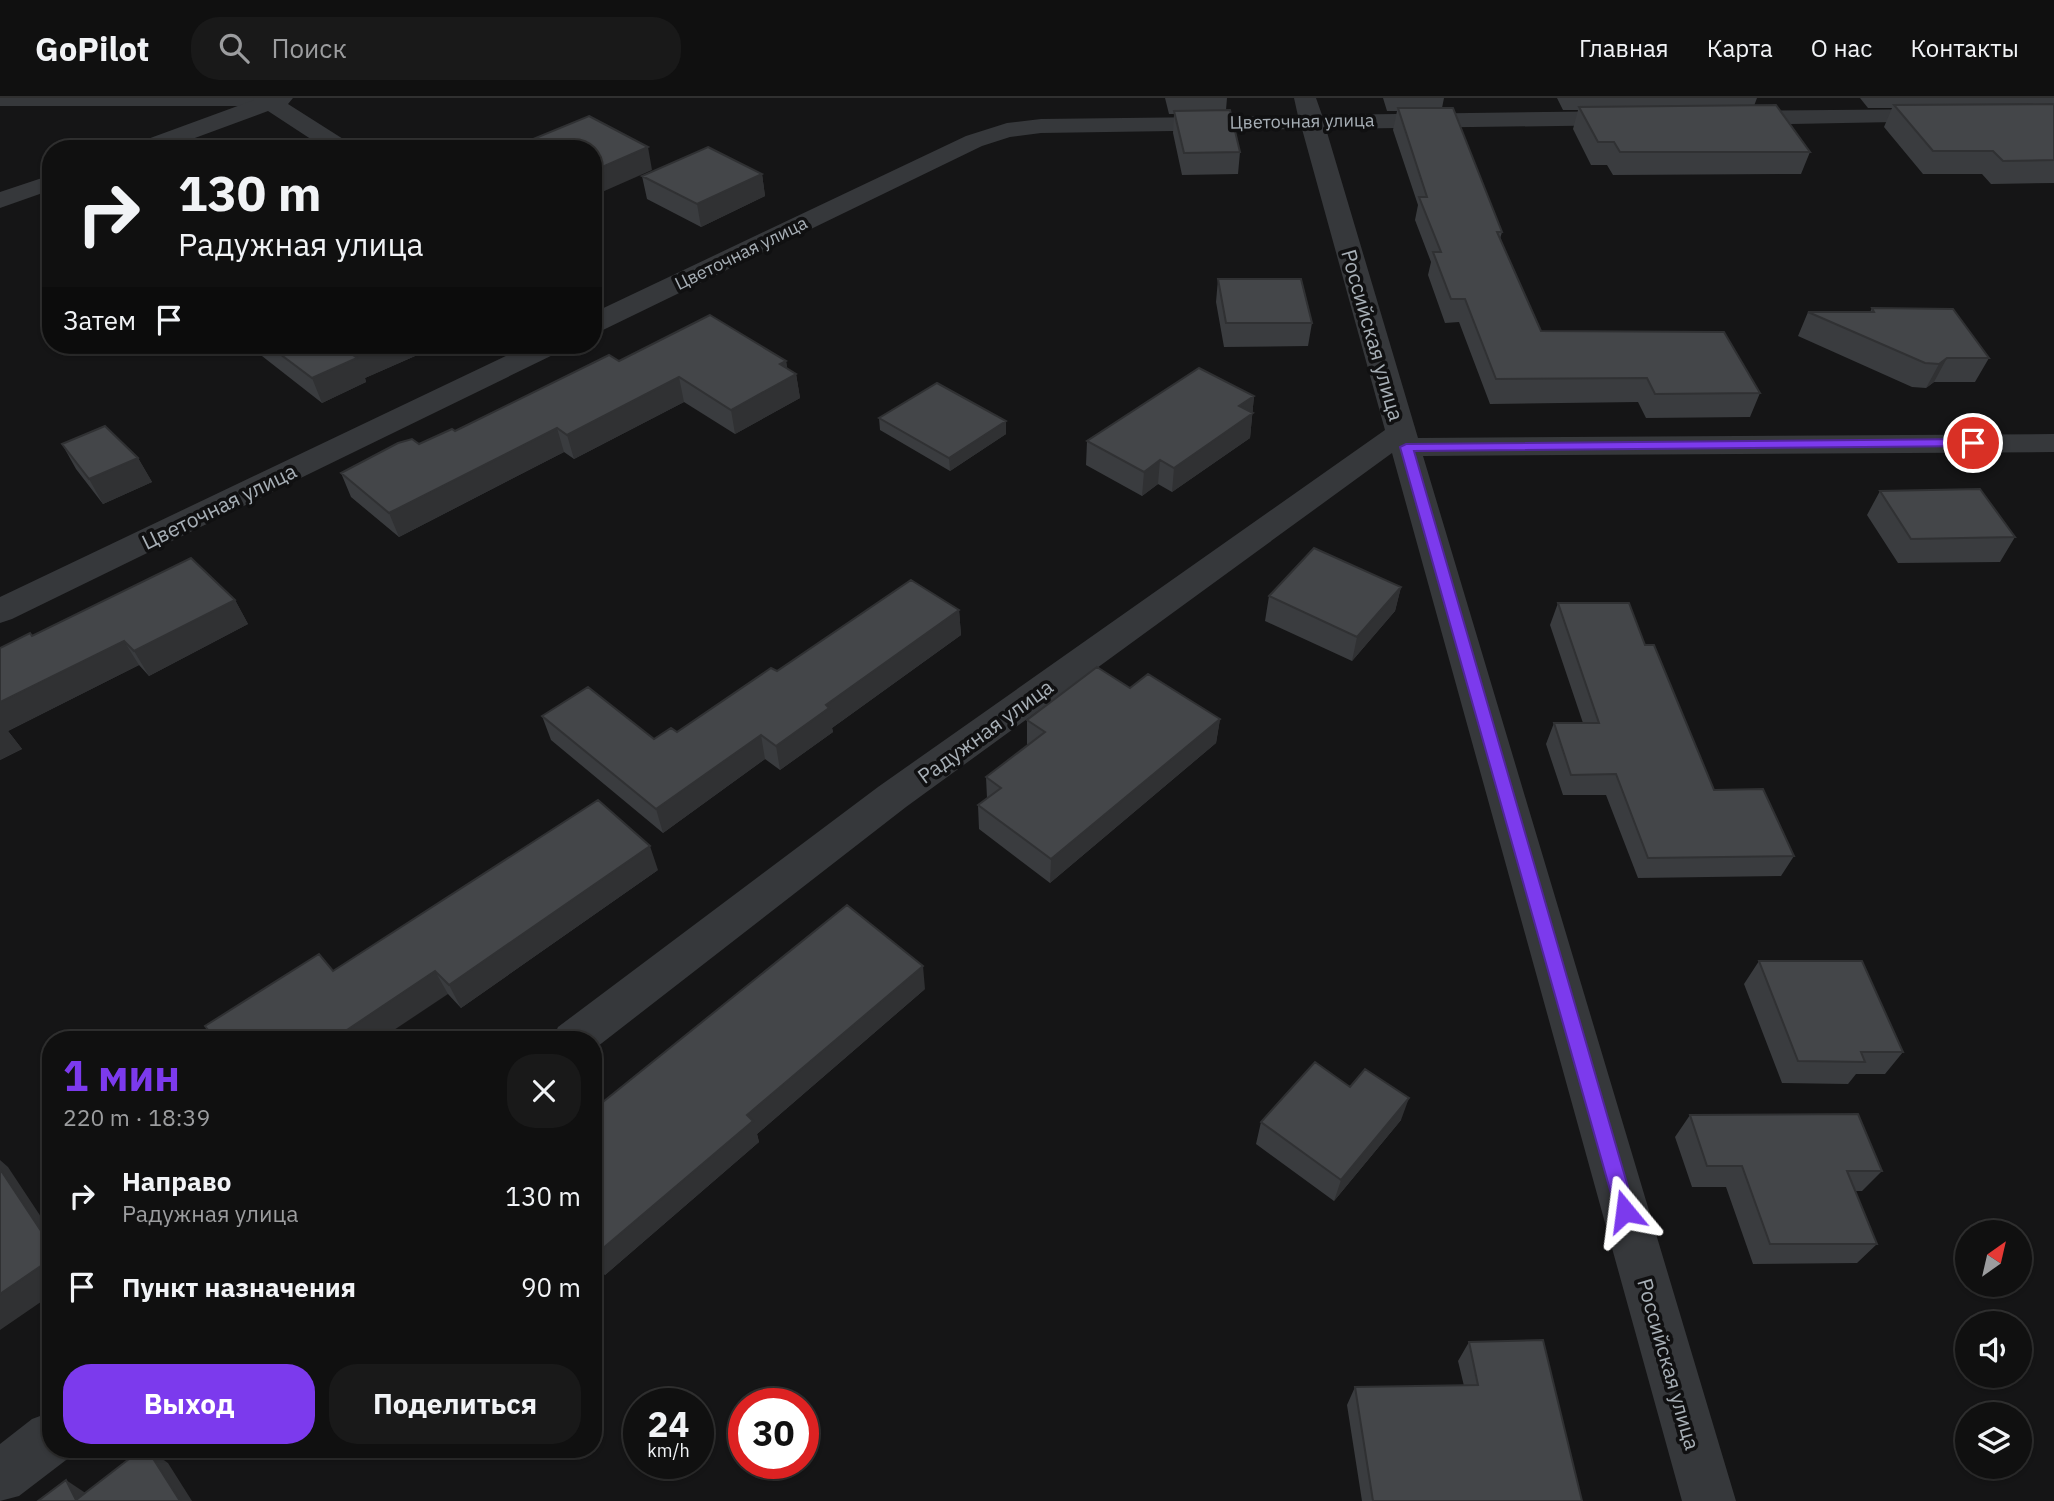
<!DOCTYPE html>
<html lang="ru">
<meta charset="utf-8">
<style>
body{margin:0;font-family:"IBM Plex Sans",sans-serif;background:#191919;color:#f1f3f6;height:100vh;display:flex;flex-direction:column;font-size:26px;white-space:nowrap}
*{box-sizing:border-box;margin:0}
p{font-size:23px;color:#9c9d9f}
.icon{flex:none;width:38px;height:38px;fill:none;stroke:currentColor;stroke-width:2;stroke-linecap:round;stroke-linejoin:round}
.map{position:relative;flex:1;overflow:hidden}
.side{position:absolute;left:42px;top:933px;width:560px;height:427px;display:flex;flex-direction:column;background:#101010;border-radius:28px;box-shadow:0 2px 5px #0004,0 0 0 2px #303030}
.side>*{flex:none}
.hud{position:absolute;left:42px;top:42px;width:560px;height:214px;border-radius:28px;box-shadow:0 2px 5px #0004,0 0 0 2px #303030;background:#101010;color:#f1f3f6;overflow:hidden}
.needle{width:46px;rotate:34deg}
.controls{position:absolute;left:1955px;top:1122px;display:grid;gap:14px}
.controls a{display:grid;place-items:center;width:77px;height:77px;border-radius:50%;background:#101010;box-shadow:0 2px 5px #0004,0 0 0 2px #303030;font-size:35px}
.speed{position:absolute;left:623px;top:1290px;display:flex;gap:14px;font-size:35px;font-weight:700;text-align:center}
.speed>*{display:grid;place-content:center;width:91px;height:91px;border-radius:50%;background:#101010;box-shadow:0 2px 5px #0004,0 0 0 2px #303030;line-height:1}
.speed small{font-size:18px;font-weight:400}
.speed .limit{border:10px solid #d22;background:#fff;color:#111}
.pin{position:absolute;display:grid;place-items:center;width:60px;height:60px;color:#fff;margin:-30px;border:4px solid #fff;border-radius:50%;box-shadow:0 2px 7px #0007}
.me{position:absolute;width:77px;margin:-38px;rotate:344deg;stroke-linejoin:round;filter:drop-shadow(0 0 5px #0008)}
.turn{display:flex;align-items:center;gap:24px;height:147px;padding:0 21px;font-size:32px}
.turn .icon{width:91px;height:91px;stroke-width:2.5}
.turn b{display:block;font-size:49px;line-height:60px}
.then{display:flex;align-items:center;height:66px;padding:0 21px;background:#0003;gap:14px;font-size:26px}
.round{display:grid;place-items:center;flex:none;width:74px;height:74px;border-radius:28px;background:#191919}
.overview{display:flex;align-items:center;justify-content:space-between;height:119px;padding:0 21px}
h1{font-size:42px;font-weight:800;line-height:52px;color:#7c3aed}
.cta{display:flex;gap:14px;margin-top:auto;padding:14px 21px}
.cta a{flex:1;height:80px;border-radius:28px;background:#7c3aed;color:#fff;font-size:28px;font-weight:800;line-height:80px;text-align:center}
.cta a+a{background:#191919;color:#f1f3f6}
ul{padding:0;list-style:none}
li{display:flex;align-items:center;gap:21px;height:91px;padding:0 21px}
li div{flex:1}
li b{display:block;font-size:26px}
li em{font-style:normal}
header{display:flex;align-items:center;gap:42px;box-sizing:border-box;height:98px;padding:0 35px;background:#101010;border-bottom:2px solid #303030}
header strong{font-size:33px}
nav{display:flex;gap:38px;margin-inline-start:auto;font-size:24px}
.search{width:490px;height:63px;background:#191919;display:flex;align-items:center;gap:18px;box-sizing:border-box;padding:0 24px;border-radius:28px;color:#9c9d9f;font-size:26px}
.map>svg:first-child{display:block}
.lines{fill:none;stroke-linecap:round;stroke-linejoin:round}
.lane{fill:#36383b;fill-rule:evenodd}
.street{fill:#36383b;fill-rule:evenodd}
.wall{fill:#3a3c3f}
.shaded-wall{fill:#303133}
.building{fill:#444649;stroke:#303133;stroke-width:2}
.route{fill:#7c3aed;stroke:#51269a;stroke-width:2}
.labels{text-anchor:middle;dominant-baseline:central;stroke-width:7;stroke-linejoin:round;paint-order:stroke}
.far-street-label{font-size:18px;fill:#a7afb6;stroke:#101011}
.street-label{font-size:21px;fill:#a7afb6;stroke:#101011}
</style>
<header>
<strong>GoPilot</strong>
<div class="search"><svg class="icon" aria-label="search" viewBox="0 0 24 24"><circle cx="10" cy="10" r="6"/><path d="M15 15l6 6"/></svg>Поиск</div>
<nav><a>Главная</a><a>Карта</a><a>О нас</a><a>Контакты</a></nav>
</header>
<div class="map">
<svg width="2054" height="1403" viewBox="0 0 2054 1403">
<rect width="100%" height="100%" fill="#151516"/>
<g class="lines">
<!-- lane -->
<path class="lane" d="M 0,0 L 270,0 L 276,4 L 270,8 L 0,8 Z"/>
<!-- street -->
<path class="street" d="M 253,0 L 293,0 L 288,6 L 351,46 L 355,51 L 326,51 L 268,13 L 165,51 L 130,51 L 134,46 L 254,2 Z
M 1294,0 L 1316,0 L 1322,17 L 1629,13 L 1637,15 L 1641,20 L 1637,25 L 1629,27 L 1326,31 L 1418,340 L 2054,336 L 2054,354 L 1423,358 L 1736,1403 L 1682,1403 L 1392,355 L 906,709 L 593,952 L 593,942 L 552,942 L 558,929 L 878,689 L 1385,332 L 1302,31 L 1041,35 L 1010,39 L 982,48 L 603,232 L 593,234 L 593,215 L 966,38 L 1007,25 L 1041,21 L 1298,18 Z
M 1940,11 L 1948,13 L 1952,18 L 1948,23 L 1731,27 L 1723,25 L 1719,20 L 1723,15 L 1731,13 Z
M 51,77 L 51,92 L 0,110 L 0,94 Z
M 529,247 L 565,247 L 561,253 L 12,521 L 0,525 L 0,499 Z
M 51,1314 L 51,1351 L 73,1351 L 70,1359 L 19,1398 L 0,1403 L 0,1346 L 32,1321 Z"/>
</g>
<!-- wall -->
<path class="wall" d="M 1165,0 L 1227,0 L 1226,12 L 1240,54 L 1238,76 L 1182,77 L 1173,35 L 1174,16 L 1169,16 Z
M 1383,0 L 1444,0 L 1442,10 L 1502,134 L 1500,141 L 1541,233 L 1760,295 L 1750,319 L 1646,320 L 1638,304 L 1490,306 L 1459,224 L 1445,225 L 1428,177 L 1431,164 L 1415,122 L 1418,107 L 1393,32 L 1397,13 L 1387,13 Z
M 1557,0 L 1757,0 L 1754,8 L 1810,54 L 1801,76 L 1613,77 L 1607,67 L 1591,67 L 1573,31 L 1578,12 L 1563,12 Z
M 1860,0 L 2054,0 L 2054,85 L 1991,86 L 1982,76 L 1923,76 L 1884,29 L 1892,10 L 1868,10 Z
M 762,76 L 765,98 L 701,129 L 647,101 L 642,78 Z
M 1218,181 L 1312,225 L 1308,248 L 1224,249 L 1216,204 Z
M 1872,210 L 1989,260 L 1975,284 L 1934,284 L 1926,290 L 1912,289 L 1798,238 L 1808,214 L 1870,214 Z
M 248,247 L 429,247 L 431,251 L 365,280 L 366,284 L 322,305 Z
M 619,263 L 786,263 L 787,271 L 796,276 L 800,300 L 735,336 L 684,304 L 574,361 L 564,354 L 399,439 L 351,399 L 341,375 L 455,333 Z
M 1254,298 L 1250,340 L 1172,394 L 1158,386 L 1142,398 L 1086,367 L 1087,343 Z
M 879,320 L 1006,323 L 1006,336 L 950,373 L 880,332 Z
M 62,346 L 138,360 L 152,384 L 103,406 L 76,371 Z
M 1880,393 L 2015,439 L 2000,464 L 1898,465 L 1867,417 Z
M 1401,489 L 1395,513 L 1352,563 L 1265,523 L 1269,498 Z
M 235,502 L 248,526 L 149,578 L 139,567 L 8,633 L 22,651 L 0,662 L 32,538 Z
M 1558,505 L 1645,547 L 1714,692 L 1794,758 L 1781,778 L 1638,780 L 1606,697 L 1563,697 L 1546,646 L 1554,625 L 1583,625 L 1550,527 Z
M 959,512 L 961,537 L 832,630 L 833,634 L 780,672 L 765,661 L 663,735 L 551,642 L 542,618 L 654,641 L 677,634 L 777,573 Z
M 1130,590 L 1220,621 L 1216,645 L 1050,785 L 979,731 L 978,707 L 987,700 L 986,679 L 1028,647 L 1027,646 L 1027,622 Z
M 658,772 L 461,910 L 448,896 L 333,873 Z
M 1759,863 L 1903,954 L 1885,976 L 1856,976 L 1848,986 L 1782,985 L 1744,886 Z
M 925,891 L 757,1036 L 759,1044 L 605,1177 L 593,1164 L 593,1012 Z
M 1690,1017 L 1882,1073 L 1862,1093 L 1855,1093 L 1877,1146 L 1857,1165 L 1753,1166 L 1726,1089 L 1692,1089 L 1675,1039 Z
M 1401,1022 L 1334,1103 L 1256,1046 L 1261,1024 Z
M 1469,1244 L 1582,1403 L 1362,1403 L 1347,1307 L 1355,1289 L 1464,1288 L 1458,1263 Z"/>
<!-- shaded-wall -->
<path class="shaded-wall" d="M 648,49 L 652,72 L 593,98 L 593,73 Z
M 762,76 L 765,98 L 701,129 L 697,106 Z
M 377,247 L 429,247 L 431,251 L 365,280 L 366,284 L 322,305 L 312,280 L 353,257 Z
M 1947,260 L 1934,284 L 1926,290 L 1939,266 Z
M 786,263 L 789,280 L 796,276 L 800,300 L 735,336 L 731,312 L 780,266 Z
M 679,279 L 684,304 L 574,361 L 567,337 Z
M 1254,298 L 1250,340 L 1172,394 L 1174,370 L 1239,308 Z
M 1006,323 L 1006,336 L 950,373 L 949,360 Z
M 557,330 L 564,354 L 399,439 L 389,415 Z
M 138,360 L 152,384 L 103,406 L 89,381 Z
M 1160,362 L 1158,386 L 1142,398 L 1144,374 Z
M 1401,489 L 1395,513 L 1352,563 L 1357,539 Z
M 235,502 L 248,526 L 149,578 L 134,553 Z
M 959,512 L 961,537 L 832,630 L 833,634 L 780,672 L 776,648 L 826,607 Z
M 124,543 L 139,567 L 8,633 L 22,651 L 0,662 L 0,604 Z
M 1220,621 L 1216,645 L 1050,785 L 1051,761 Z
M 761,637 L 765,661 L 663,735 L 656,711 Z
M 650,748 L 658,772 L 461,910 L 449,887 Z
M 923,868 L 925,891 L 757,1036 L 759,1044 L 605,1177 L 595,1157 L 747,1017 Z
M 435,873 L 448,896 L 379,942 L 332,942 Z
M 1409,1000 L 1401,1022 L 1334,1103 L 1341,1082 Z
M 0,1062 L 8,1069 L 51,1134 L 51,1148 L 0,1071 Z
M 51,1161 L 51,1197 L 0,1232 L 0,1196 Z
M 147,1351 L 148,1351 L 168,1365 L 192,1403 L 180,1403 Z
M 66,1382 L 90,1398 L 76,1402 Z"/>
<!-- building -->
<path class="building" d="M 2054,6 L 2054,62 L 2003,63 L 1993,53 L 1933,53 L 1894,7 Z
M 1776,7 L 1810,54 L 1620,54 L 1614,44 L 1598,44 L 1579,9 Z
M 1398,10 L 1453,10 L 1502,134 L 1497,134 L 1541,233 L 1724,234 L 1760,295 L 1655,296 L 1647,280 L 1496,281 L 1465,201 L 1451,201 L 1433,154 L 1441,154 L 1419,99 L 1427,99 Z
M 1230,12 L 1240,54 L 1184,55 L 1174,13 Z
M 589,18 L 648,49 L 593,73 L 593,51 L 509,51 Z
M 708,49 L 762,76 L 697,106 L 642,78 Z
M 1218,181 L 1301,181 L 1312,225 L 1226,225 Z
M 1872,210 L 1953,211 L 1989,260 L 1947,260 L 1939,266 L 1925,265 L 1808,214 L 1874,214 Z
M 710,217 L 786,263 L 780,266 L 796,276 L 731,312 L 679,279 L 567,337 L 557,330 L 389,415 L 341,375 L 398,345 L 412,341 L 419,346 L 452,331 L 455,333 L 609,257 L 619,263 Z
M 268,247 L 377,247 L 353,257 L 357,260 L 312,280 Z
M 1199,270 L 1254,298 L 1239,308 L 1253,315 L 1174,370 L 1160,362 L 1144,374 L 1087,343 Z
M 937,285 L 1006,323 L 949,360 L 879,320 Z
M 105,328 L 138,360 L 89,381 L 62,346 Z
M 1980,391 L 2015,439 L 1911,441 L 1880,393 Z
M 1314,450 L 1401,489 L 1357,539 L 1269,498 Z
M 191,460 L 235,502 L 134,553 L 124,543 L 0,604 L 0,550 L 30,535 L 32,538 Z
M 911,482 L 959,512 L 826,607 L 829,610 L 776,648 L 761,637 L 656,711 L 542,618 L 588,589 L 654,641 L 671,630 L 677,634 L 771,570 L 777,573 Z
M 1558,505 L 1629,505 L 1645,547 L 1654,547 L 1714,692 L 1763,691 L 1794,758 L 1648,760 L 1616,676 L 1571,677 L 1554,625 L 1599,625 Z
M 1097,569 L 1130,590 L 1148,576 L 1220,621 L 1051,761 L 978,707 L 1001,690 L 986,679 L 1045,634 L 1027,622 Z
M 598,702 L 650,748 L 449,887 L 435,873 L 332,942 L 216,942 L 205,928 L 319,856 L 333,873 Z
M 847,807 L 923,868 L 747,1017 L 753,1023 L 595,1157 L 593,1155 L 593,1012 Z
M 1759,863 L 1862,863 L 1903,954 L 1861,954 L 1865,964 L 1798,963 Z
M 1315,964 L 1350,989 L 1365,971 L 1409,1000 L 1341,1082 L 1261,1024 Z
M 1858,1016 L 1882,1073 L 1847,1073 L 1877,1146 L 1770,1146 L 1742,1068 L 1707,1068 L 1690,1017 Z
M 0,1071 L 51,1148 L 51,1161 L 0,1196 Z
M 1543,1242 L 1582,1403 L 1373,1403 L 1355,1289 L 1478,1287 L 1469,1244 Z
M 142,1351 L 147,1351 L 180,1403 L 38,1403 L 66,1382 L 76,1402 Z"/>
<!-- route -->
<path class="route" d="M 1973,341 L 1979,345 L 1978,348 L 1414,353 L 1635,1113 L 1632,1120 L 1625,1123 L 1618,1120 L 1400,349 L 1406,346 Z"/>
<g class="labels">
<!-- far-street labels -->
<g class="far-street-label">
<text transform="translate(1302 23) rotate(-1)">Цветочная улица</text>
<text transform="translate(741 155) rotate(-26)">Цветочная улица</text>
</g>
<!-- street labels -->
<g class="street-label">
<text transform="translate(1373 237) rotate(74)">Российская улица</text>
<text transform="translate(219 408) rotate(-26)">Цветочная улица</text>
<text transform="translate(985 633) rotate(-36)">Радужная улица</text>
<text transform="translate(1669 1266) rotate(74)">Российская улица</text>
</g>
</g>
</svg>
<div class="controls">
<a><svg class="needle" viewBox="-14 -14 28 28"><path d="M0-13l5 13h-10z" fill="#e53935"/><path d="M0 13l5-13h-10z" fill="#9c9d9f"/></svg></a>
<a><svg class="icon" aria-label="sound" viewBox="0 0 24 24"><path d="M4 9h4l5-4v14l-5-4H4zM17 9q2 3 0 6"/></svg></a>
<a><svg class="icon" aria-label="layers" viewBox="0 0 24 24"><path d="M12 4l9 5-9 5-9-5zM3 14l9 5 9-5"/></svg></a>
</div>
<div class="speed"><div>24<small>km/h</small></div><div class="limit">30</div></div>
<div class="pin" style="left:1973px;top:345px;background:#d93025"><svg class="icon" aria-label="arrive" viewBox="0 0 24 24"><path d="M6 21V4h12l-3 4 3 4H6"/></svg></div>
<svg class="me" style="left:1625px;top:1113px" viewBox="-20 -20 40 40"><path d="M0-17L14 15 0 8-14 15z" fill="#7c3aed" stroke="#fff" stroke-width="4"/></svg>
<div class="hud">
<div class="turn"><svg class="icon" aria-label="right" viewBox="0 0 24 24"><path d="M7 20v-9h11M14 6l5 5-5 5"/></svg><div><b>130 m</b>Радужная улица</div></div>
<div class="then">Затем<svg class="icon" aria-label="arrive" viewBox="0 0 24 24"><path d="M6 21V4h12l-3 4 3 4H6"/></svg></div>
</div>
<section class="side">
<div class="overview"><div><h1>1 мин</h1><p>220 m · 18:39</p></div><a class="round"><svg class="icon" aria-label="close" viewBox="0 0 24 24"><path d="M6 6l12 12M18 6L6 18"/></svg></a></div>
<ul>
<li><svg class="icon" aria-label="right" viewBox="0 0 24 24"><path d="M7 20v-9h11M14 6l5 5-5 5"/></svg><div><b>Направо</b><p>Радужная улица</p></div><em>130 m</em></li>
<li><svg class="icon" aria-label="arrive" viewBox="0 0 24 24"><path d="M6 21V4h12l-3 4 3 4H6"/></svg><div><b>Пункт назначения</b></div><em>90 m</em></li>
</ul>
<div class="cta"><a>Выход</a><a>Поделиться</a></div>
</section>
</div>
